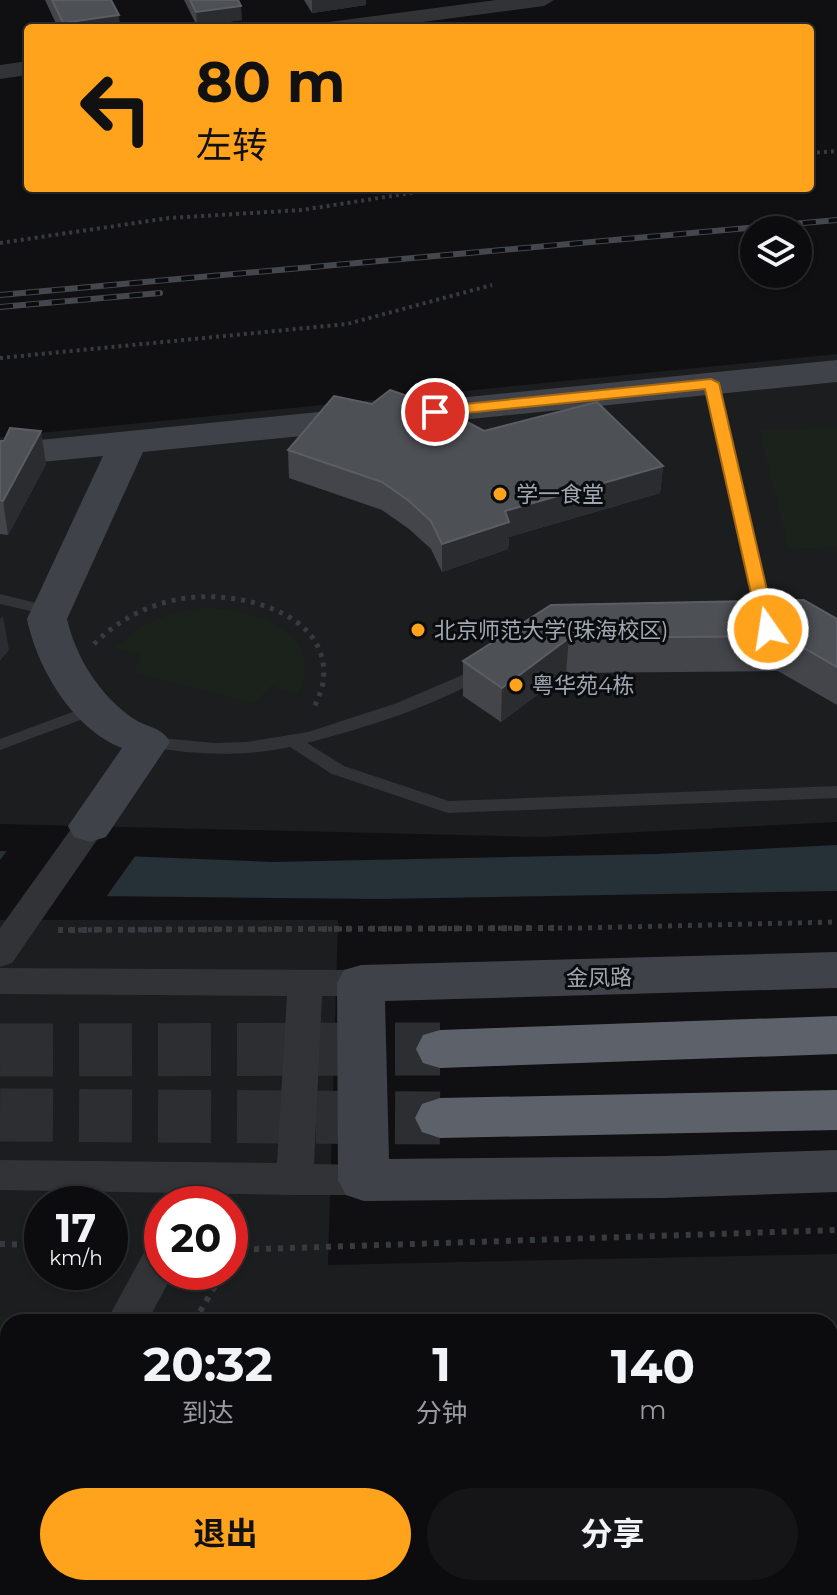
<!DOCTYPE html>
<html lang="zh">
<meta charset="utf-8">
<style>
body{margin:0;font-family:Montserrat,"Noto Sans SC",sans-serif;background:#151517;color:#f1f3f6;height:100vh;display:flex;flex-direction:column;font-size:30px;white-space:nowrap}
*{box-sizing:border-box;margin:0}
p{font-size:26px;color:#9a9b9e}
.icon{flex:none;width:44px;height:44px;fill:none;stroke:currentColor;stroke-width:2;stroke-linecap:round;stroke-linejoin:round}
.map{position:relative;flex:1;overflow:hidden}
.details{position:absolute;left:0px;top:1314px;width:838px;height:282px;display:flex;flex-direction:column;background:#0c0c0e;border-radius:24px 24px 0 0;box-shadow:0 2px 6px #0004,0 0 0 2px #2c2c2e}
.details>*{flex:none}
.top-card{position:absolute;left:24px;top:24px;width:790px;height:168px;border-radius:8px;box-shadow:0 2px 6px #0004,0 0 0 2px #2c2c2e;background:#ffa21c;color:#111;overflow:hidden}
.controls{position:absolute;left:740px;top:216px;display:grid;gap:16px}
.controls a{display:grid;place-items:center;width:72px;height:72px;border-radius:50%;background:#0c0c0e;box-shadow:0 2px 6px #0004,0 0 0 2px #2c2c2e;font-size:40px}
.speed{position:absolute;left:24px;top:1186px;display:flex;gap:16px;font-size:40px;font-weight:700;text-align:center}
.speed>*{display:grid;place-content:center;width:104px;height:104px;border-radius:50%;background:#0c0c0e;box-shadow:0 2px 6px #0004,0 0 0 2px #2c2c2e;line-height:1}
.speed small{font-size:20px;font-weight:400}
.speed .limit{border:12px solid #d22;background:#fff;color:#111}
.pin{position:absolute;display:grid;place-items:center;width:68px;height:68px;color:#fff;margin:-34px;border:4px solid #fff;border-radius:50%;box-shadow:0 2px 8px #0007}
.me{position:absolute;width:88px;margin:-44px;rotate:347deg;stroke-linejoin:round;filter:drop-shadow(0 0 6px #0008)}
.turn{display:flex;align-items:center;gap:28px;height:168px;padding:0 40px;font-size:36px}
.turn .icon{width:104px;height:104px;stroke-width:2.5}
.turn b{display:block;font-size:56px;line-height:68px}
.eta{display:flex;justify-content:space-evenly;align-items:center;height:136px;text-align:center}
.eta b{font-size:48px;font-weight:700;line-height:56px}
.primary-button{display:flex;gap:16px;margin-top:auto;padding:16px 40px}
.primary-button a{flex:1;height:92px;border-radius:48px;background:#ffa21c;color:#111;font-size:32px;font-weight:700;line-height:92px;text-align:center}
.primary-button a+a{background:#151517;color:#f1f3f6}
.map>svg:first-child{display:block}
.built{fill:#1c1d1f;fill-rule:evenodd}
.green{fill:#1a221b}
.water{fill:#263037}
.pier{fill:#101012}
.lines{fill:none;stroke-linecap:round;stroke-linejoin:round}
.highway-tunnel{stroke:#2d2e32;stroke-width:53;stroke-dasharray:53 26;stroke-linecap:butt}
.path-far2{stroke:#373a3f;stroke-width:4;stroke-dasharray:3 4;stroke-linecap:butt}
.path-far1{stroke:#373a3f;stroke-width:5;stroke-dasharray:4 6;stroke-linecap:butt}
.path{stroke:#373a3f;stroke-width:6;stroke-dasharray:5 7;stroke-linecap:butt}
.lane{fill:#313337;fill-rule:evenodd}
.street{fill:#313337;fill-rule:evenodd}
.secondary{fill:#3f4248;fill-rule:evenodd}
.highway{fill:#5d6169;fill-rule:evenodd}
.rail-casing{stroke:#44474d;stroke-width:6}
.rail{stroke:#0b0c0d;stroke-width:4;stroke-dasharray:13;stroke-linecap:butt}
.wall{fill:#43454a}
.shaded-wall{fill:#2a2c2f}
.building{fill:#4d5055;stroke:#5a5e64;stroke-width:2}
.route{fill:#ffa21c;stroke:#a66912;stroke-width:2}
.poi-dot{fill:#ffa21c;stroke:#0b0c0d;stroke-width:3}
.labels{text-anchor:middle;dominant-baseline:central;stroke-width:6;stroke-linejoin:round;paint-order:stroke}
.poi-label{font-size:22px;fill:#a0a8b4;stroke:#0b0c0d;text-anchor:start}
.street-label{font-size:22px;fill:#a0a8b4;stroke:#0b0c0d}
</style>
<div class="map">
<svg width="837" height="1595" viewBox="0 0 837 1595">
<rect width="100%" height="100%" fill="#101012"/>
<!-- built -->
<path class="built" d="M 837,354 L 837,822 L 541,837 L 0,824 L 0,437 Z
M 0,920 L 338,920 L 328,1265 L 837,1254 L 837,1595 L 0,1595 ZM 42,1204 L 110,1204 L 110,1272 L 42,1272 ZM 162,1204 L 230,1204 L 230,1272 L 162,1272 ZM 8,1322 L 830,1322 L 830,1588 L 8,1588 Z"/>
<!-- green -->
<path class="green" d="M 837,428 L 837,547 L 789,549 L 759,429 Z
M 199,608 C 247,606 329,629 298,695 L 271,686 L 253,704 L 134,672 L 141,655 L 116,648 C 140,623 166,613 199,608 Z
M 0,1317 L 36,1317 L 41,1322 L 8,1322 L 8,1458 L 0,1473 Z
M 830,1566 L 837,1566 L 837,1595 L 284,1595 L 300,1588 L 830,1588 Z"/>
<!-- water -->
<path class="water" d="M 837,845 L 837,891 L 379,899 L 0,895 L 0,851 L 272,862 L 657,854 Z"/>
<!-- pier -->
<path class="pier" d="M 10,847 L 138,852 L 104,900 L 0,899 L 0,860 Z"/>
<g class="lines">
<!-- highway-tunnel -->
<path class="highway-tunnel" d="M 0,1050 L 440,1049
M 0,1115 L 440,1118"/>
<!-- path-far2 -->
<path class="path-far2" d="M 810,153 L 837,151
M 0,243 L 169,218 L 302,210 L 430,190 L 562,188
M 0,358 L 347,324 L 492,285"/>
<!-- path-far1 -->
<path class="path-far1" d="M 94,644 C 118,620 147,605 180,599 C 232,589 333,610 323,682 C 322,691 316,702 313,711
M 58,930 L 579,928 L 837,922"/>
<!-- path -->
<path class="path" d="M 58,930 L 554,928
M 0,1244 L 42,1245
M 110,1247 L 125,1247
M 230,1250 L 837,1230
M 194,1322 L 223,1272
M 40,1595 L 44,1588"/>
<!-- lane -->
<path class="lane" d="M 711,379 L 718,383 L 773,620 L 766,625 L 759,620 L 704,383 Z
M 0,594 L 53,607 L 55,610 L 48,615 L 0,604 Z
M 481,667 L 486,668 L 489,672 L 486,676 C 432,707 368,727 307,743 L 344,766 L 449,801 L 837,786 L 837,798 L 448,813 L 332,774 L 290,747 C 242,757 196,755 149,747 L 141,742 L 149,737 L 215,743 L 247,742 L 308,732 L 397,703 Z
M 94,704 L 102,709 L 99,713 L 0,750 L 0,739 Z
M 830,1453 L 837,1453 L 837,1471 L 830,1471 Z"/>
<!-- street -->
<path class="street" d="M 496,0 L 554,0 L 544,6 L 377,28 L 318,28 L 329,22 Z
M 28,61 L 28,75 L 0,79 L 0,65 Z
M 90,814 L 101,818 L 106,826 L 101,834 L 12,963 L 0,967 L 0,928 L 79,818 Z
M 0,968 L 361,970 L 373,974 L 378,983 L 373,992 L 361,996 L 322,996 L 314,1164 L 364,1165 L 377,1169 L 383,1180 L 377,1191 L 364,1195 L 295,1195 L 0,1190 L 0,1160 L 277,1163 L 287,996 L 0,994 Z
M 162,1241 L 162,1272 L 174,1272 L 147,1322 L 106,1322 L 148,1245 Z
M 8,1513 L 8,1564 L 0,1567 L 0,1516 Z"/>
<!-- secondary -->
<path class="secondary" d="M 837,360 L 837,382 L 143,452 L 67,619 C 76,658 100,696 134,719 C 148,728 162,727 170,742 L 106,837 L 90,842 L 74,837 L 68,826 L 122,748 C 73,729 37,668 27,619 L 103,456 L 0,466 L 0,444 Z
M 837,952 L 837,988 L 385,1001 L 389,1159 L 664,1156 L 837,1150 L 837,1192 L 664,1198 L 364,1201 L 346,1195 L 338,1180 L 337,983 L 344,970 L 361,965 Z"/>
<!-- highway -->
<path class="highway" d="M 837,1016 L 837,1054 L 440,1068 L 423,1063 L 416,1049 L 423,1035 L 440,1030 Z
M 837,1090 L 837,1130 L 440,1138 L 422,1132 L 415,1118 L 422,1104 L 440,1098 Z"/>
<!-- rail casing -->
<g class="rail-casing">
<path id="rail" d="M 0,295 L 837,220
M 0,307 L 160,293"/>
</g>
<!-- rail -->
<use href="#rail" class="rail"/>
</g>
<!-- wall -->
<path class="wall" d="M 45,0 L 111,0 L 120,28 L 58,28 Z
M 184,0 L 238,0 L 242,20 L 197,26 Z
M 304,0 L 366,0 L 366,5 L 312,13 Z
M 484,431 L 663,466 L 660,493 L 509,537 L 508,549 L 442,572 L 431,549 L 409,529 L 382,510 L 289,478 L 288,450 Z
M 0,440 L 46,464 L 8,535 L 0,534 Z
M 551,605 L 837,619 L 837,705 L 778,671 L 566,673 L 501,722 L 463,696 L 463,661 Z"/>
<!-- shaded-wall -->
<path class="shaded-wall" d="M 312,0 L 366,0 L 366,5 L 312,13 Z
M 241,6 L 242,20 L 197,26 L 196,12 Z
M 119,15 L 120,28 L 63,28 L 63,23 Z
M 41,431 L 46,464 L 8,535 L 3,501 Z
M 663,466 L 660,493 L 509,537 L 508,549 L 442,572 L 442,544 L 505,511 Z
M 3,616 L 9,650 L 0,661 L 0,619 Z
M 569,638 L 566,673 L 501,722 L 502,688 Z"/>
<!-- building -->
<path class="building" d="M 52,0 L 111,0 L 119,15 L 63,23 Z
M 190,0 L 238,0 L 241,6 L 196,12 Z
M 390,390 L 439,407 L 484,431 L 597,402 L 663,466 L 505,511 L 509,522 L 442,544 L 431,521 L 409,501 L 382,482 L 288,450 L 334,396 L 372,404 Z
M 10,428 L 41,431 L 3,501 L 0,500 L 0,441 L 4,441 Z
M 804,600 L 837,619 L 837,667 L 783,636 L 569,638 L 502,688 L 463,661 L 551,605 Z"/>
<!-- route -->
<path class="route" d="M 711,379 L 719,383 L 776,629 L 768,634 L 759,629 L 705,389 L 435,416 L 427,412 L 435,407 Z"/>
<!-- markers -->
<g class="poi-dot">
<circle cx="500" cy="494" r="8"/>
<circle cx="418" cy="630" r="8"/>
<circle cx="516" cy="685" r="8"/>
</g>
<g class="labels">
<!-- poi labels -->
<g class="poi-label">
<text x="516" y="494">学一食堂</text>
<text x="434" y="630">北京师范大学(珠海校区)</text>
<text x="532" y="685">粤华苑4栋</text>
</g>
<!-- street labels -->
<g class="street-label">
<text transform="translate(599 978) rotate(-1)">金凤路</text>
</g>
</g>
</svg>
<div class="controls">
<a><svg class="icon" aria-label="layers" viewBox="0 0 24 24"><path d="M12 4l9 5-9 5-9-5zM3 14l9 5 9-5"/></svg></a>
</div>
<div class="speed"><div>17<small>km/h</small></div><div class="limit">20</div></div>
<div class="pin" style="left:435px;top:412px;background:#d93025"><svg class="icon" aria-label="arrive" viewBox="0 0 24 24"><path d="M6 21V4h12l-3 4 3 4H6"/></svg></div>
<svg class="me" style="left:768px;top:629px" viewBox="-20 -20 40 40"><circle r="17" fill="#ffa21c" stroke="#fff" stroke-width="3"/><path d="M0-11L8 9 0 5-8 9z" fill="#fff"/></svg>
<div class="top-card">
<div class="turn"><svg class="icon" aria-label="left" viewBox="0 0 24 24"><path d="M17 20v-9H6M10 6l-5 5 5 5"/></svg><div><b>80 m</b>左转</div></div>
</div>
<section class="details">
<div class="eta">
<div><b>20:32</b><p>到达</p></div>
<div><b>1</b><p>分钟</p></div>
<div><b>140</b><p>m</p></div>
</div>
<div class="primary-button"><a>退出</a><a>分享</a></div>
</section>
</div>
